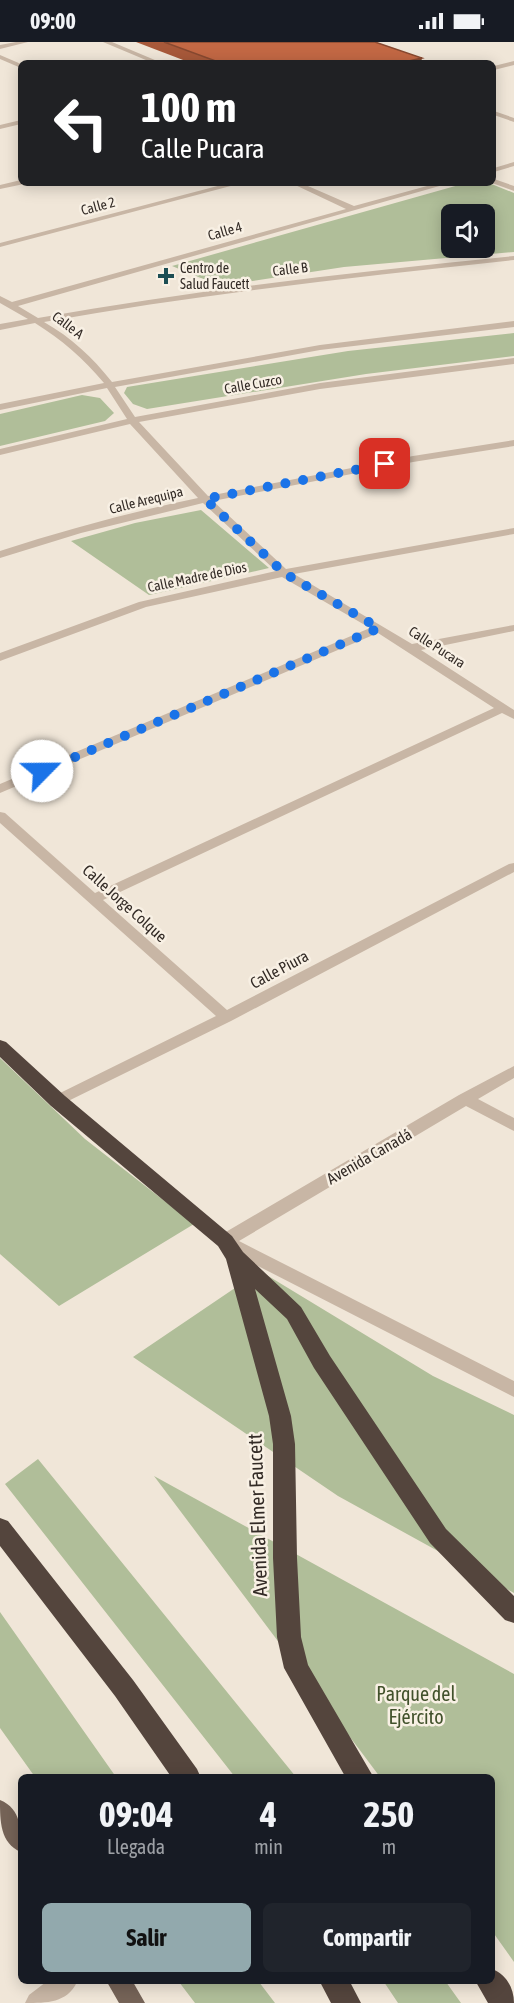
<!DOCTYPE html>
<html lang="es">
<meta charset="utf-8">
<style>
body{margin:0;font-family:"Asap Condensed",sans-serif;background:#20242c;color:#f1f3f6;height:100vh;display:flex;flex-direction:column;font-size:22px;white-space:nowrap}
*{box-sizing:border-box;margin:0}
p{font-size:20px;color:#9ea1a6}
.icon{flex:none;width:33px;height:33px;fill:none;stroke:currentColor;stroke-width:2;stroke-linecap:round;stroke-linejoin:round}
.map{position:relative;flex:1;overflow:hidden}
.panel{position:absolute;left:18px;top:1732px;width:477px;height:210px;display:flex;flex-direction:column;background:#171b24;border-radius:9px;box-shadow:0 3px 15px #0003}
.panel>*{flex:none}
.banner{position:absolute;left:18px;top:18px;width:478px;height:126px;border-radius:9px;box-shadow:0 3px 15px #0003;background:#202124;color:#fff;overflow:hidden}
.controls{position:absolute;left:441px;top:162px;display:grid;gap:12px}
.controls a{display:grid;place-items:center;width:54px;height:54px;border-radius:9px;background:#171b24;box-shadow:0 3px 15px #0003;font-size:30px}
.pin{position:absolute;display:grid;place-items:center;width:51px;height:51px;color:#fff;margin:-26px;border-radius:12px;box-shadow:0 3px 9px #0006}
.me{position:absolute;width:66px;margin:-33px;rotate:67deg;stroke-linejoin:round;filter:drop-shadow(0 0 4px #0008)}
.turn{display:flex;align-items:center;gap:21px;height:126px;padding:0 24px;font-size:27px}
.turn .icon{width:78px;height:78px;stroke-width:2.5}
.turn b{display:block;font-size:42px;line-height:51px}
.eta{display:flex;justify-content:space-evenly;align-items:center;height:102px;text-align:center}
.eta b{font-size:36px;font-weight:700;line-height:42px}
.button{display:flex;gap:12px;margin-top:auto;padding:12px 24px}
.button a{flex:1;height:69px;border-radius:9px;background:#92a9ad;color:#111;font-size:24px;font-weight:700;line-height:69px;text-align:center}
.button a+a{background:#20242c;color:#f1f3f6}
.status{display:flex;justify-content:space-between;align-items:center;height:42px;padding:0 30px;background:#171b24;direction:ltr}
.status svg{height:16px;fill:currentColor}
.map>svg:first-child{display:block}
.green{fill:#b0be99;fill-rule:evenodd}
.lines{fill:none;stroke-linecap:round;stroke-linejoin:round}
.minor{fill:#c8b6a5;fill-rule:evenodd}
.major{fill:#756357;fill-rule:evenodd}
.highway{fill:#54453d;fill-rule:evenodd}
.wall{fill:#a8593a}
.shaded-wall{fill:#884930}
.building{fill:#c36844;stroke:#884930;stroke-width:1.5}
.route{stroke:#1a73e8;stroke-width:10;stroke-dasharray:0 18}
.poi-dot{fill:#1d4e54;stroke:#f8f0e4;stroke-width:2}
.labels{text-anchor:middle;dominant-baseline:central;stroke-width:5;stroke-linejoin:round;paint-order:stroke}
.far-street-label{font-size:14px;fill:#332b26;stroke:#f8f0e4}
.far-poi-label{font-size:14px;fill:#332b26;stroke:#f8f0e4;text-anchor:start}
.street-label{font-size:16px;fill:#332b26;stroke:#f8f0e4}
.near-street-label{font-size:20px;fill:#332b26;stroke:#f8f0e4}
.near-park-label{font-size:20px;fill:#41512b;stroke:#f8f0e4}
</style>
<div class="status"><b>09:00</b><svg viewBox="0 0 49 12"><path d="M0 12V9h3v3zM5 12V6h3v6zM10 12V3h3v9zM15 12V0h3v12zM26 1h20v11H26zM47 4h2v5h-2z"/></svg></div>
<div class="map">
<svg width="514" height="1961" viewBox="0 0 514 1961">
<rect width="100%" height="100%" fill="#f0e6d8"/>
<!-- green -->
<path class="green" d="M 466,141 L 489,141 L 514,151 L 514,210 L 344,225 L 220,244 L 172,224 ZM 452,172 L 484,172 L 484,206 L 452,206 Z
M 514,291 L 514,314 L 366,332 L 147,367 L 133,362 L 124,351 L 127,345 L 348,309 Z
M 82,353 L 100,356 L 114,371 L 105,379 L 0,404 L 0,372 Z
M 201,468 L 269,526 L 149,553 L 71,499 L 135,481 Z
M 0,1016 L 85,1097 L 194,1182 L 59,1264 L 0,1212 Z
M 260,1229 L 433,1334 L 514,1373 L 514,1551 L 338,1454 L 133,1315 Z
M 38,1417 L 296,1735 L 235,1735 L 5,1442 Z
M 154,1434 L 514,1632 L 514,1920 L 492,1889 L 492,1736 L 380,1735 Z
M 0,1570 L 116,1735 L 35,1735 L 0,1686 Z
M 179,1940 L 259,1940 L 275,1961 L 195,1961 Z
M 384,1940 L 446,1940 L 461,1961 L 398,1961 Z"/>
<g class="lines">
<!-- minor -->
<path class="minor" d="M 16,0 L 28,0 L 0,7 L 0,3 Z
M 103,0 L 112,0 L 162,21 L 153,21 Z
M 0,13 L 21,22 L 21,26 L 0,17 Z
M 514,19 L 514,23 L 494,28 L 494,24 Z
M 494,69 L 514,76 L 514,80 L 494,73 Z
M 21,78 L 21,82 L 0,87 L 0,83 Z
M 514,120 L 514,124 L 494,130 L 494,126 Z
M 494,137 L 514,144 L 514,149 L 492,141 Z
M 21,138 L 21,141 L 24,142 L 0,147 L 0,143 Z
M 229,141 L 242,141 L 0,205 L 0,201 Z
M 291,141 L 301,141 L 354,164 L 438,141 L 450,141 L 18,264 L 38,276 C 196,248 354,230 514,214 L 514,218 C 357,235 200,252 44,280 C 72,296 92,315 112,340 L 320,303 L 514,279 L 514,285 L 320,308 L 115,345 L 135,375 L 320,341 L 514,316 L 514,322 L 320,347 L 139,380 L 208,454 L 413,414 L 514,398 L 514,404 L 413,420 L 213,459 L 286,527 L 514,486 L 514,492 L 294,532 L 412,602 L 514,583 L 514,589 L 421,608 L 514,668 L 514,677 L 502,671 L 103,858 L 227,968 L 509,822 L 514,821 L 514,830 L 231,979 L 58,1064 L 52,1063 L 50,1059 L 52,1055 L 216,974 L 0,781 L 0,770 L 5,771 L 95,851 L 494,666 L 378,591 L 0,751 L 0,742 L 370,586 L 282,535 L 146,565 L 0,619 L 0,611 L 139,560 L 276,529 L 203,461 L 81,491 L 0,516 L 0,509 C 65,488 131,470 198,456 L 130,382 L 0,413 L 0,407 L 127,377 L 107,346 L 0,368 L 0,362 L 104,341 C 83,316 62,298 35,281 L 0,288 L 0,282 L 28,277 L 0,261 L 0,254 L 12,260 L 346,167 Z
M 514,1024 L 514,1036 L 478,1057 L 514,1076 L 514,1089 L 466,1064 L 239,1199 L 514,1339 L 514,1355 L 219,1204 L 217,1199 L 219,1194 L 459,1053 Z
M 46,1940 L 77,1940 C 67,1961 47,1961 25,1961 L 29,1953 Z"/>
<!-- major -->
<path class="major" d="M 0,1758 C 22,1767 21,1789 21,1810 C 0,1801 0,1779 0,1758 Z
M 107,1940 L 133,1940 L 145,1961 L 119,1961 Z"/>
<!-- highway -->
<path class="highway" d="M 0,998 L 6,1000 L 65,1054 L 232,1194 L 243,1210 L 301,1265 L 330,1314 L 446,1487 L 514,1554 L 514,1581 L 505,1578 L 430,1501 L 314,1326 L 287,1277 L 255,1247 L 291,1374 L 295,1402 L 297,1516 L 301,1595 L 308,1623 L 374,1736 L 346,1736 L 284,1626 L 277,1595 L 273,1516 L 273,1402 L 269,1374 L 226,1217 L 218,1204 L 51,1064 L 0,1015 Z
M 0,1476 L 8,1479 L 133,1638 L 197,1727 L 201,1736 L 172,1736 L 115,1654 L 0,1504 Z
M 492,1927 C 506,1932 514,1946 514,1961 L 488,1961 L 476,1940 L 492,1940 Z
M 320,1940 L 350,1940 L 361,1961 L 331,1961 Z"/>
</g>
<!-- wall -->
<path class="wall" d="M 136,0 L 375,0 L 421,21 L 191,21 Z"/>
<!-- shaded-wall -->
<path class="shaded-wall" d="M 422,16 L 421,21 L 400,21 Z"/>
<!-- building -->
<path class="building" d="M 164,0 L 375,0 L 422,16 L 400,21 L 221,21 Z"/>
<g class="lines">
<!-- route -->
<path class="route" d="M 42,729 L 379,586 L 284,531 L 205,457 L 385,422"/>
</g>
<!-- markers -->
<path class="poi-dot" d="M163 225h6v6h6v6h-6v6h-6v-6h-6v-6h6z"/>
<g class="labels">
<!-- far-street labels -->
<g class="far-street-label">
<text transform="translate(98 164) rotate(-15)">Calle 2</text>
<text transform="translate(225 189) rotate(-16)">Calle 4</text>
<text transform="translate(290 227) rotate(-7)">Calle B</text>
<text transform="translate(68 283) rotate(37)">Calle A</text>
<text transform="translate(253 342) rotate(-10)">Calle Cuzco</text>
<text transform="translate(146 458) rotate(-14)">Calle Arequipa</text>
<text transform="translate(197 535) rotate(-12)">Calle Madre de Dios</text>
<text transform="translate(437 605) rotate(33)">Calle Pucara</text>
</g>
<!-- far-poi labels -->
<g class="far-poi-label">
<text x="180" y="226">Centro de<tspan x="180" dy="16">Salud Faucett</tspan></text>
</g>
<!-- street labels -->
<g class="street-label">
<text transform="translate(125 861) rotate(42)">Calle Jorge Colque</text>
<text transform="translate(279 927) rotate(-28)">Calle Piura</text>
<text transform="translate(369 1114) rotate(-30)">Avenida Canadá</text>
</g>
<!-- near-street labels -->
<g class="near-street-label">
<text transform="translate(257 1473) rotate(-92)">Avenida Elmer Faucett</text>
</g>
<!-- near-park labels -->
<g class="near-park-label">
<text x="416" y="1651">Parque del<tspan x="416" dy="23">Ejército</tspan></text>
</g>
</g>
</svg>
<div class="controls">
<a><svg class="icon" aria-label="sound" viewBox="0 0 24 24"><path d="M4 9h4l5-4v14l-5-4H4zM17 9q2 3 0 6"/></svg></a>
</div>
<div class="pin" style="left:385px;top:422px;background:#d93025"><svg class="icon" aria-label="arrive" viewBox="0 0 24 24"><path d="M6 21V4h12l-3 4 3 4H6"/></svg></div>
<svg class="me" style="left:42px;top:729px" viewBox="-20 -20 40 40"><circle r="19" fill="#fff"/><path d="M0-13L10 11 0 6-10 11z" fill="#1a73e8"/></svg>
<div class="banner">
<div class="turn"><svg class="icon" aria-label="left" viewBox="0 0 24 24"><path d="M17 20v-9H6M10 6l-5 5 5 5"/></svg><div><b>100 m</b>Calle Pucara</div></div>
</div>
<section class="panel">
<div class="eta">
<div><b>09:04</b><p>Llegada</p></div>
<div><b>4</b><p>min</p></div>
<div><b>250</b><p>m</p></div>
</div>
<div class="button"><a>Salir</a><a>Compartir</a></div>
</section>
</div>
